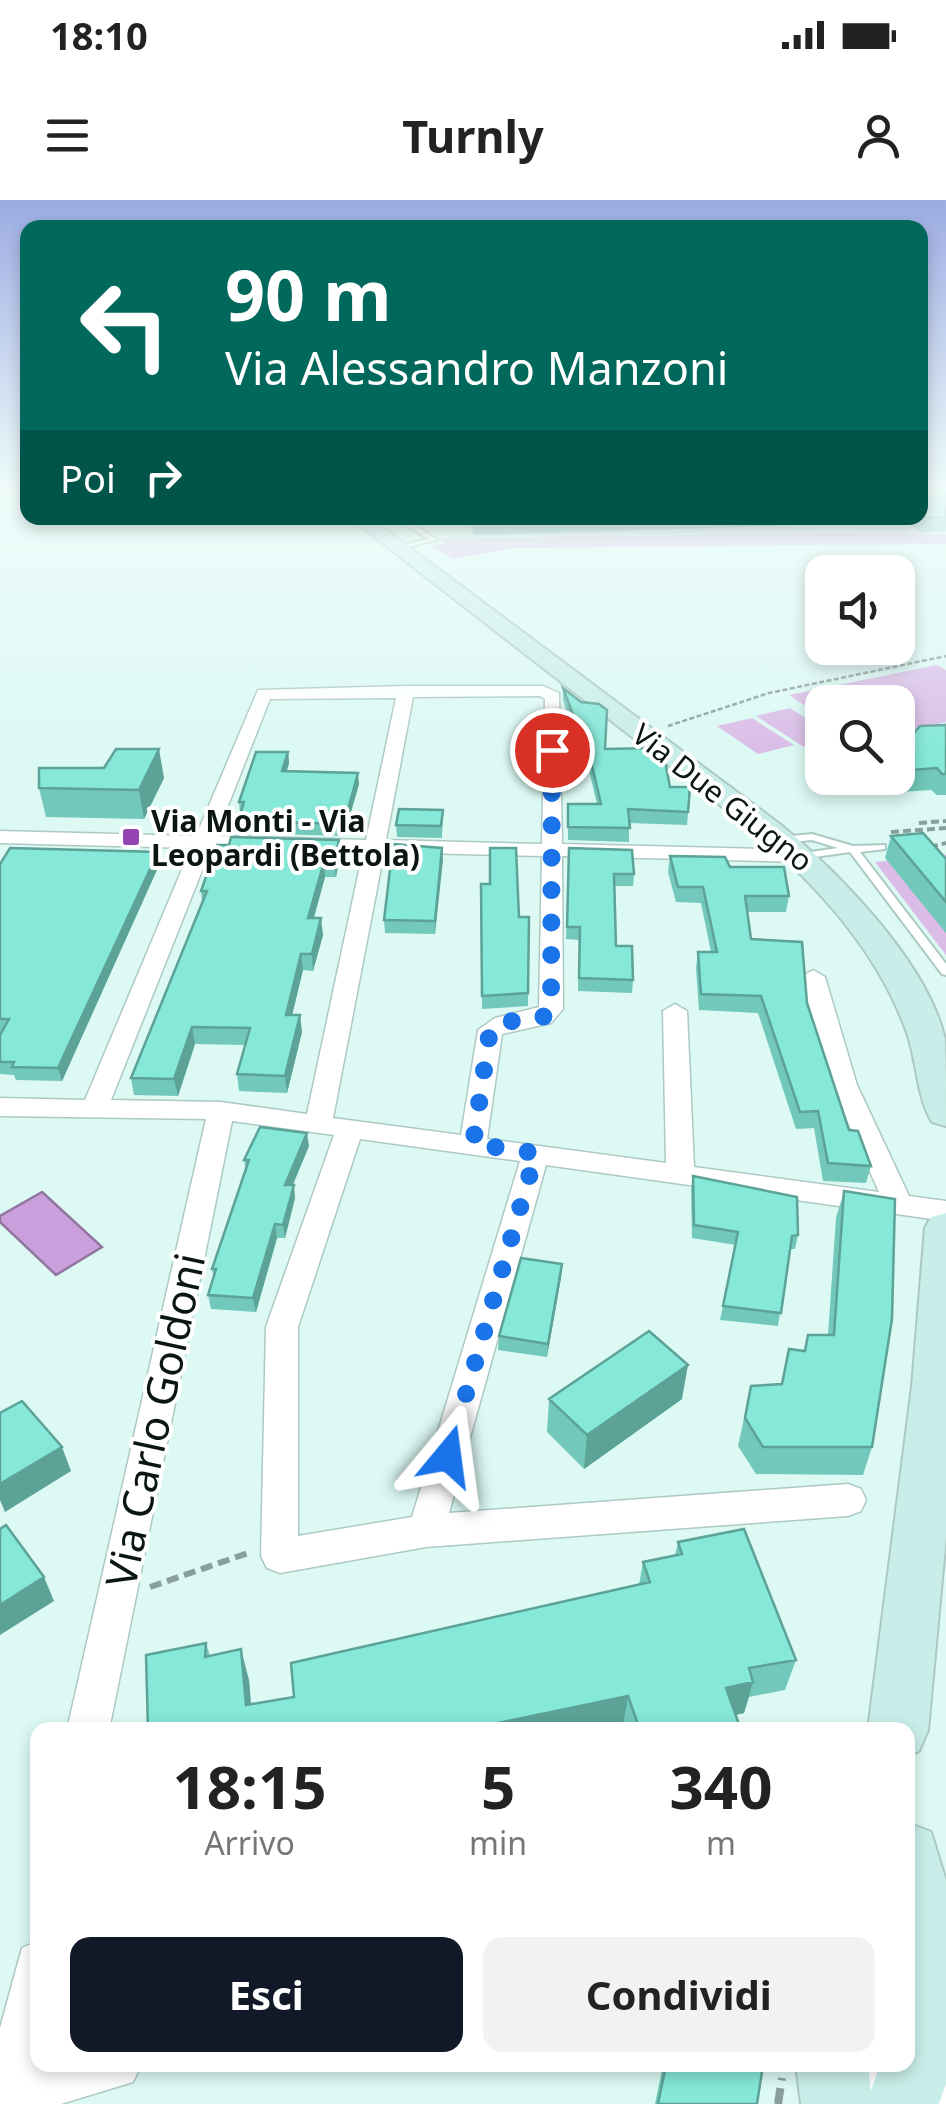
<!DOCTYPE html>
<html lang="it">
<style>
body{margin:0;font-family:"Noto Sans",sans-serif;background:#f2f2f2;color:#222;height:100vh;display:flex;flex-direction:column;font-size:38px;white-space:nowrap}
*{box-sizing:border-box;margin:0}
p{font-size:32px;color:#767676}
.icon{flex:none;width:55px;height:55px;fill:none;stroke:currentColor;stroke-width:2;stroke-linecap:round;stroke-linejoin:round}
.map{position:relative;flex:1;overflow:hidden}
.side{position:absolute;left:30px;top:1522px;width:885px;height:350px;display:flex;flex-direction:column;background:#fff;border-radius:20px;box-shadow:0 5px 15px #0003}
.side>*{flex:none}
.guide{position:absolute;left:20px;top:20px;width:908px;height:305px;border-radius:20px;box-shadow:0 5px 15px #0003;background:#00695c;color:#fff;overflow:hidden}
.fabs{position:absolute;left:805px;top:355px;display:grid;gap:20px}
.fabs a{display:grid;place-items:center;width:110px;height:110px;border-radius:20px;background:#fff;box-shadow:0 5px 15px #0003;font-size:50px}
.pin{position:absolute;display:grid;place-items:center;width:85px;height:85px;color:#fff;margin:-42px;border:5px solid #fff;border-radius:50%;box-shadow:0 2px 10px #0007}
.me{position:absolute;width:110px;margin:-55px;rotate:16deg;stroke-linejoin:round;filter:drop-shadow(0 0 8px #0008)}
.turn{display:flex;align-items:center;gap:35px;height:210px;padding:0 40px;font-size:45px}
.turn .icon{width:130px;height:130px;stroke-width:2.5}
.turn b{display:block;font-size:70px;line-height:85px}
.then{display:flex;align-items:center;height:95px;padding:0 40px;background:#0003;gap:20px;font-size:38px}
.eta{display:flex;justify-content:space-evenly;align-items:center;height:170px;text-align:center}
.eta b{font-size:60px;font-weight:700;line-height:70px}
.cta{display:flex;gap:20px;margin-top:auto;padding:20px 40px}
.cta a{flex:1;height:115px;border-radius:20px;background:#111827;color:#fff;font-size:40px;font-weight:700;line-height:115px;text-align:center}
.cta a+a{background:#f2f2f2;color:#222}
.status{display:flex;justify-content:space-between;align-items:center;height:70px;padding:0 50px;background:#fff;direction:ltr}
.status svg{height:28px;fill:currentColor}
header{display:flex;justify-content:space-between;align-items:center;height:130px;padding:0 40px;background:#fff;font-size:45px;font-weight:700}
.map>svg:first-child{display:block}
.green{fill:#dabce7}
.water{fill:#caa0dc;stroke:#9177a0;stroke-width:2.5}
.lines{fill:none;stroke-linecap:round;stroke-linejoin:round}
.service-casing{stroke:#adc9c3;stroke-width:4}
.minor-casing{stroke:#adc9c3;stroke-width:3}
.secondary-casing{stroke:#adc9c3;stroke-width:4}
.path-far3{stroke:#899f9b;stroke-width:2.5;stroke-dasharray:5 2.5;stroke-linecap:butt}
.path-far2{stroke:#899f9b;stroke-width:4;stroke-dasharray:8 4;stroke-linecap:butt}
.path-far1{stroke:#899f9b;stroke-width:6;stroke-dasharray:12 6;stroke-linecap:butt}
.path{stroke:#899f9b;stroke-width:8;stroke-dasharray:16 8;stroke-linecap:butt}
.service{fill:#fff;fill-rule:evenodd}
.minor{fill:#fff;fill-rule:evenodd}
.secondary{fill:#c9eee9;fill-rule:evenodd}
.wall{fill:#72c8ba;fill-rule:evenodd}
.shaded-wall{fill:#5da297}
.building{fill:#85e8d8;stroke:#5da297;stroke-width:2.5}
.route{stroke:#1a73e8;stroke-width:18;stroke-dasharray:0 32.4}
.poi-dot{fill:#9343b2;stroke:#fff;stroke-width:4}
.labels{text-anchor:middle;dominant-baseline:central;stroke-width:8;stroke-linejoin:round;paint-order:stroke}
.far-street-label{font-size:30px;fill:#0b1614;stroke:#fff}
.far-poi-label{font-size:30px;font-weight:bold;fill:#0b1614;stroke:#fff;text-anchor:start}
.near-street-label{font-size:42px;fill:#0b1614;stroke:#fff}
</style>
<div class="status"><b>18:10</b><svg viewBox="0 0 49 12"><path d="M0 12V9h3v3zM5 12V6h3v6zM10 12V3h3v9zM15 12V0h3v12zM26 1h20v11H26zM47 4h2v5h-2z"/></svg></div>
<header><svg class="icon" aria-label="menu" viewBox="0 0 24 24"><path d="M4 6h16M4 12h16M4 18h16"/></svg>Turnly<svg class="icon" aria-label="person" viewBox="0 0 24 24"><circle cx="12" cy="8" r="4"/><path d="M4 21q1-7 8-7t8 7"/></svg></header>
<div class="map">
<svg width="946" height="1904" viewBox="0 0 946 1904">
<rect width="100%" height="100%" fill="#dcf9f4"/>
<!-- green -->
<path class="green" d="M 830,333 L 946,334 L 946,344 L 514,348 L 453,359 L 431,346 L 445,344 L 440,339 Z
M 937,465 L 946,470 L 946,522 L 898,533 L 898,502 L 822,502 L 822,517 L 789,495 Z
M 790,508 L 822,529 L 822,543 L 804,547 L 756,516 Z
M 752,518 L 794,545 L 758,554 L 717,526 Z
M 946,655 L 946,755 L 875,662 Z"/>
<!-- water -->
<path class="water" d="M 42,992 L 102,1047 L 56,1075 L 0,1022 L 0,1016 Z"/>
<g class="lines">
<!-- service casing -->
<g class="service-casing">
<path id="service" d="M 920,301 L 944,308 L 945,309 L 920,317 L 920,313 L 935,309 L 920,305 Z
M 397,318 L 404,318 L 437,340 L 397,349 L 397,347 L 428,339 Z
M 812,634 L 853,646 L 885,645 L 885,649 L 860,652 L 946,764 L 946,775 L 942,774 L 850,652 L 801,659 L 797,658 L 797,654 L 838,648 L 812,640 L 782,643 L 777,640 L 782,637 Z"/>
</g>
<!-- minor casing -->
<g class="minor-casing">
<path id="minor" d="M 406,486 L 543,486 L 559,493 L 562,644 L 801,650 L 811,656 L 801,662 L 562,656 L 563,809 L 551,823 L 502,834 L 487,939 L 666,963 L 663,811 L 675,804 L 687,811 L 694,967 L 879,992 L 831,885 L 801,777 L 813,770 L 825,777 L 857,885 L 909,996 L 946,1001 L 946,1021 L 546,965 L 449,1313 L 848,1284 L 861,1289 L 866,1300 L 861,1311 L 848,1316 L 426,1347 L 280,1373 L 267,1368 L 261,1356 L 266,1127 L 334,935 L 232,921 L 109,1530 L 67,1530 L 206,919 L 0,916 L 0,898 L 85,900 L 191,648 L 0,643 L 0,631 L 196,636 L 258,490 ZM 540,496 L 545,499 L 542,644 L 386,640 L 413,497 ZM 396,498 L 366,640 L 216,636 L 270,499 ZM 211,648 L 363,652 L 307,914 L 221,902 L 111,900 ZM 384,652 L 542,656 L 539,807 L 495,818 L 478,830 L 461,935 L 333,918 ZM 360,939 L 520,961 L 412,1317 L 298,1336 L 298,1127 Z
M 38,1741 L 38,1865 L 141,1865 L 133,1882 L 61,1904 L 0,1904 L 0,1828 L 22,1748 Z
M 908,1858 L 946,1872 L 946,1904 L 899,1904 L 844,1882 L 836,1865 L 908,1865 Z"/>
</g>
<!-- secondary casing -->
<g class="secondary-casing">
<path id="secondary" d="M 350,318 L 370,318 L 781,625 C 839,673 929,764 945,840 C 946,866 946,899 946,926 L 932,922 C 917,898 917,861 907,833 C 879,754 823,692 761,637 Z
M 946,1013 L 946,1336 L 928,1530 L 919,1551 L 908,1556 L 908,1530 L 868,1530 L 912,1186 L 925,1028 L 931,1017 Z
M 908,1623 L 931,1632 L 946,1681 L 946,1884 L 939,1904 L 801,1904 L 796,1865 L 868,1865 L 871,1891 L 880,1865 L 908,1865 Z"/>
</g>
<!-- path-far3 -->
<path class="path-far3" d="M 668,526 L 769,493 L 946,456"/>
<!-- path-far2 -->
<path class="path-far2" d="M 919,623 L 946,621
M 891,632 L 946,628
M 930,647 L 946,643"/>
<!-- path-far1 -->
<path class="path-far1" d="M 150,1387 L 248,1353"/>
<!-- path -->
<path class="path" d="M 778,1904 L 782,1878"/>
<!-- service -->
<use href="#service" class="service"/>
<!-- minor -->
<use href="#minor" class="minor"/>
<!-- secondary -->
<use href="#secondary" class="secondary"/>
</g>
<!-- wall -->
<path class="wall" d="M 920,288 L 946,288 L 946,331 L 922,333 L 902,318 L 920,318 ZM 923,298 L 933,302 L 924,306 Z
M 468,318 L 847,318 L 845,324 L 474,335 Z
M 563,488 L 605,549 L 656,561 L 670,587 L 690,587 L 687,625 L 629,623 L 629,642 L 568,640 L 568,604 L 597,604 L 584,549 L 580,549 L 563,500 Z
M 946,525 L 946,595 L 937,595 L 931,590 L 870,594 L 856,578 L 898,578 L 898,540 L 909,539 Z
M 288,552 L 289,563 L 287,571 L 359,584 L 344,636 L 239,633 L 238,621 L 240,612 L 239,602 Z
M 164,578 L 144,619 L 46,617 L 39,588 Z
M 443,610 L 442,638 L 397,637 L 396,625 Z
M 891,636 L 946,659 L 946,733 L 885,658 Z
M 442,648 L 435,734 L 385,733 L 384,720 Z
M 569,648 L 634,674 L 633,686 L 614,686 L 616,746 L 633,780 L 632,793 L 578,791 L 579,740 L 566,739 Z
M 340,655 L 336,677 L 325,677 L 314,718 L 323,735 L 313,771 L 303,770 L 292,815 L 302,832 L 287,893 L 239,891 L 237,874 L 245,845 L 195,844 L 178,896 L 134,895 L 131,878 L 202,702 L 201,691 Z
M 670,656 L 730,667 L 789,696 L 786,712 L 747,712 L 751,739 L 807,803 L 849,930 L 871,966 L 866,983 L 823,981 L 814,928 L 796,929 L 758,813 L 699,810 L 696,768 L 698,752 L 711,752 L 701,703 L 676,702 L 668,672 Z
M 160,663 L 62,881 L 16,880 L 14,875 L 0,874 L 0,835 L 2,832 L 0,832 L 0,664 Z
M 481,684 L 490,684 L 519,717 L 529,717 L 528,806 L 482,809 Z
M 309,946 L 293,985 L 295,998 L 285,1038 L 277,1038 L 256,1112 L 211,1109 L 208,1095 L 214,1078 L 212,1069 L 246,970 L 244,960 Z
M 693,976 L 798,1035 L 795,1049 L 790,1049 L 778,1126 L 720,1120 L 736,1045 L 692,1038 L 691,989 Z
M 844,991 L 872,1247 L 863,1275 L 756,1274 L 738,1246 L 751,1186 L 781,1184 L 789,1149 L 804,1151 L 808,1135 L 828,1135 L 836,1018 Z
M 562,1064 L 547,1157 L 498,1150 L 499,1136 Z
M 549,1199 L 682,1199 L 584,1269 L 547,1232 Z
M 678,1342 L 796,1460 L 785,1490 L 749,1497 L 744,1513 L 735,1515 L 741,1530 L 624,1530 L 623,1526 L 605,1530 L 148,1530 L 206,1443 L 210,1456 L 249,1480 L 251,1504 L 294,1497 L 639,1385 L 643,1362 L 675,1355 Z
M 663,1865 L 763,1865 L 757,1904 L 655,1904 Z"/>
<!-- shaded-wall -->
<path class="shaded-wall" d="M 159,549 L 164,578 L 144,619 L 139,590 Z
M 288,552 L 289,563 L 283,582 L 282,571 Z
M 358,573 L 359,584 L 344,636 L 344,624 Z
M 339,640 L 340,655 L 336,677 L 334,662 Z
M 442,648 L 443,660 L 435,734 L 435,721 Z
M 158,652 L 160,663 L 62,881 L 58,868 Z
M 324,662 L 325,677 L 309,734 L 308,718 Z
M 321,718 L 323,735 L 313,771 L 312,754 Z
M 301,754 L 303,770 L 288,832 L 286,815 Z
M 300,815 L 302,832 L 287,893 L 285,876 Z
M 192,827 L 195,844 L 178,896 L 174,879 Z
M 307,933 L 309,946 L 287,998 L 285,985 Z
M 294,985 L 295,998 L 285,1038 L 283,1025 Z
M 275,1024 L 277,1038 L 256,1112 L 253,1098 Z
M 562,1064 L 561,1078 L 547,1157 L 548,1144 Z
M 688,1165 L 682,1199 L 584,1269 L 587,1235 Z
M 62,1247 L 71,1271 L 5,1312 L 0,1300 L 0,1284 Z
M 44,1377 L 54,1401 L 0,1435 L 0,1405 Z
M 241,1449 L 249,1480 L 253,1530 L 246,1505 Z
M 753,1482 L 744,1513 L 717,1519 L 726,1488 Z
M 628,1496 L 623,1526 L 605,1530 L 465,1530 Z"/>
<!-- building -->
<path class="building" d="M 920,288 L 924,295 L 920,296 L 924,306 L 946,297 L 946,317 L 925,318 L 920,314 Z
M 473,318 L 559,318 L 474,320 Z
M 563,488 L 581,502 L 599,504 L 607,510 L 605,549 L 652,548 L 656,561 L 665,561 L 670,587 L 690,587 L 688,612 L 628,609 L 630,628 L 568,627 L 568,604 L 601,604 L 585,536 L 581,536 Z
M 946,525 L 946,574 L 942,574 L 937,568 L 898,571 L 898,540 L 909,539 L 920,526 Z
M 116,549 L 159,549 L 139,590 L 39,588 L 39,568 L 104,568 Z
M 256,552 L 288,552 L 282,571 L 358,573 L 344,624 L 238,621 L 244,602 L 239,602 Z
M 399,609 L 443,610 L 441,626 L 396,625 Z
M 923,633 L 946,659 L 946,702 L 891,636 Z
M 231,637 L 339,640 L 334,662 L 324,662 L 308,718 L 321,718 L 312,754 L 301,754 L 286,815 L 300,815 L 285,876 L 237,874 L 250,828 L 192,827 L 174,879 L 131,878 L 207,691 L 201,691 L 217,645 L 229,645 Z
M 393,644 L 442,648 L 435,721 L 384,720 Z
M 10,648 L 158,652 L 58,868 L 12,867 L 14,862 L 0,862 L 0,835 L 9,819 L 0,819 L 0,664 Z
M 490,648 L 516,648 L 519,717 L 529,717 L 528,793 L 482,796 L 481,684 L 490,684 Z
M 569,648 L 632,650 L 634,674 L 614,674 L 616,746 L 632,746 L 633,780 L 579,778 L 580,727 L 567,727 Z
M 670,656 L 725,657 L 730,667 L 784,667 L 789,696 L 745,696 L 751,739 L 802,742 L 807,803 L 849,930 L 858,931 L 871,966 L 828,963 L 818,911 L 800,912 L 761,796 L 701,794 L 698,752 L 717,752 L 703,687 L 678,687 Z
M 260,927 L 307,933 L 285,985 L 294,985 L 283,1025 L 275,1024 L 253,1098 L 208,1095 L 216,1069 L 212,1069 L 249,960 L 244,960 Z
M 693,976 L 797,997 L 798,1035 L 792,1036 L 781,1113 L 723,1106 L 738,1032 L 694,1025 Z
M 844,991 L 895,999 L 892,1119 L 872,1247 L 763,1247 L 745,1218 L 751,1186 L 782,1184 L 789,1149 L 805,1151 L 808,1135 L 834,1135 Z
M 521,1058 L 562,1064 L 548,1144 L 499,1136 Z
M 649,1131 L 688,1165 L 587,1235 L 549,1199 Z
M 22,1201 L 62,1247 L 0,1284 L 0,1213 Z
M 6,1325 L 44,1377 L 0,1405 L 0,1329 Z
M 744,1329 L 796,1460 L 749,1468 L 753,1482 L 726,1488 L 741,1530 L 640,1530 L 628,1496 L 465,1530 L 148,1530 L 146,1455 L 206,1443 L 205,1457 L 241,1449 L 246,1505 L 294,1497 L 291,1463 L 650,1382 L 643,1362 L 682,1354 L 678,1342 Z
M 666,1865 L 763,1865 L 757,1904 L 658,1904 Z"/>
<!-- sky -->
<linearGradient id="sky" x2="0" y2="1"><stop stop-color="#9cace3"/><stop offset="0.52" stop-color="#effcfa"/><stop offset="1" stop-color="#effcfa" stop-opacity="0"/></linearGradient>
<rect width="946" height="554" fill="url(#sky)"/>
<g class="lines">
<!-- route -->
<path class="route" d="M 448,1256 L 536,953 L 473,944 L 490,830 L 504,822 L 542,818 L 551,809 L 552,550"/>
</g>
<!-- markers -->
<rect class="poi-dot" x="121" y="627" width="20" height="20" rx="5"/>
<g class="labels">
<!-- far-street labels -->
<g class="far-street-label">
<text transform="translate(723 597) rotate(38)">Via Due Giugno</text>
</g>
<!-- far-poi labels -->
<g class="far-poi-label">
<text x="151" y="620">Via Monti - Via<tspan x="151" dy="34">Leopardi (Bettola)</tspan></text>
</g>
<!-- near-street labels -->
<g class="near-street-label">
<text transform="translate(154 1220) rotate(-78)">Via Carlo Goldoni</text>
</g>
</g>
</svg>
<div class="fabs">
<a><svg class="icon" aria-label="sound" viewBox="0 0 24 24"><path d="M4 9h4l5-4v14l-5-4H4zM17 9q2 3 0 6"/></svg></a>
<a><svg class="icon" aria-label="search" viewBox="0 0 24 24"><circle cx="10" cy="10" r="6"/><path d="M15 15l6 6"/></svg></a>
</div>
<div class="pin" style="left:552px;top:550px;background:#d93025"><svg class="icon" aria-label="arrive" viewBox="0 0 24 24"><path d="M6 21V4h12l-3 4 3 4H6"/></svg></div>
<svg class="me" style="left:448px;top:1256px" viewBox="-20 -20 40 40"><path d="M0-17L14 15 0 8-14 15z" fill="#1a73e8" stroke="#fff" stroke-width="4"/></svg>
<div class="guide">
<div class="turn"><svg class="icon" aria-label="left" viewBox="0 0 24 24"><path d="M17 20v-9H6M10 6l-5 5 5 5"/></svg><div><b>90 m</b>Via Alessandro Manzoni</div></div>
<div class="then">Poi<svg class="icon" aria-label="right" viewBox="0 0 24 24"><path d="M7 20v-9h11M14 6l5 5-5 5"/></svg></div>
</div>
<section class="side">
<div class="eta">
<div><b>18:15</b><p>Arrivo</p></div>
<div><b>5</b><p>min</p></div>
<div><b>340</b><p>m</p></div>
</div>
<div class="cta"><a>Esci</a><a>Condividi</a></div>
</section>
</div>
